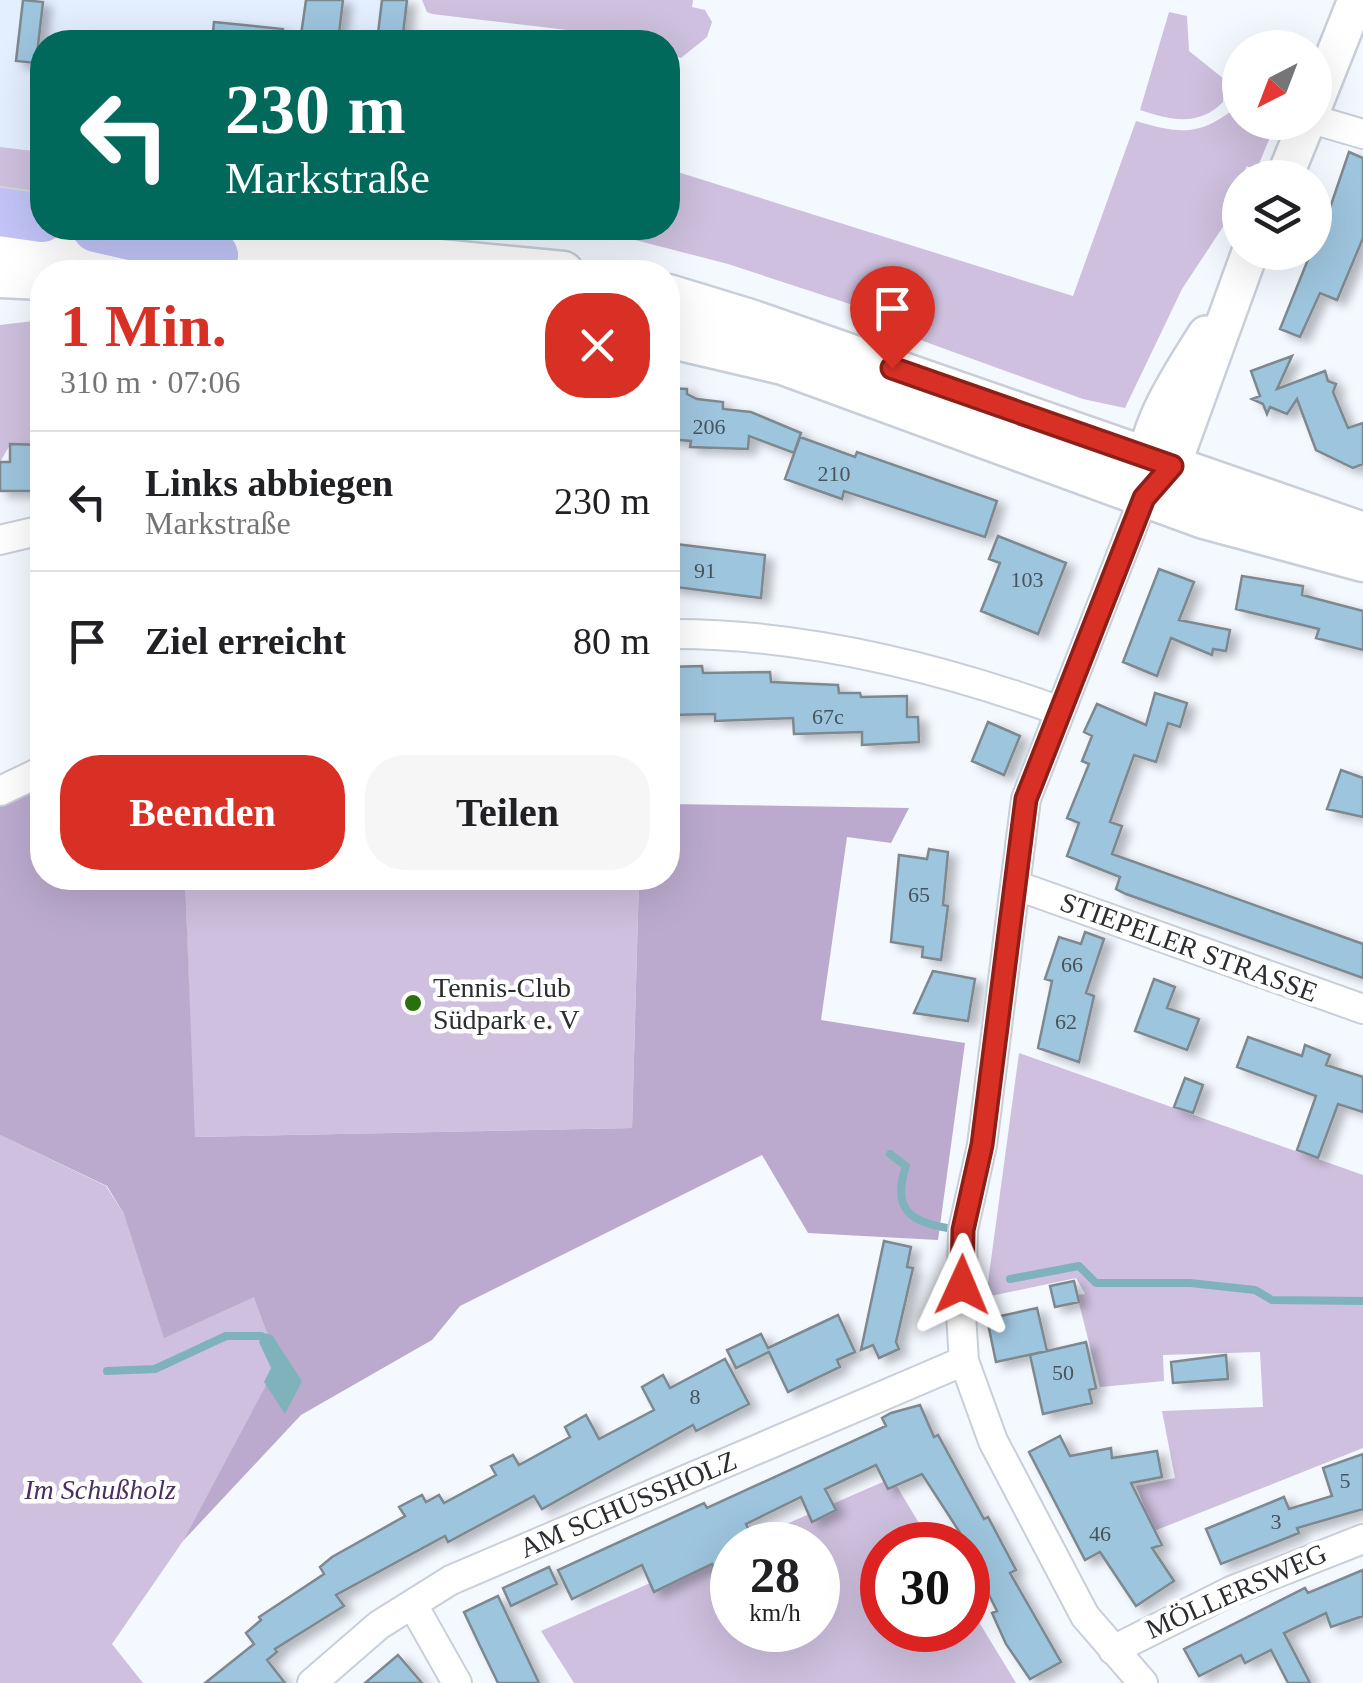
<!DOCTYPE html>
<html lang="de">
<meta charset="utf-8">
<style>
body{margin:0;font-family:"Times New Roman",serif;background:#f6f6f6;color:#202124;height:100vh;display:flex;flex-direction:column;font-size:38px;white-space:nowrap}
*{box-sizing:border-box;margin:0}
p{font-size:32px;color:#757577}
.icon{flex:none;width:55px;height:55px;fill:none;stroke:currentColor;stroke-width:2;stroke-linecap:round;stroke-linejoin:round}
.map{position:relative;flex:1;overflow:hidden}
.details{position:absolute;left:30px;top:260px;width:650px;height:630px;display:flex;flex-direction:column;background:#fff;border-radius:40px;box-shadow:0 10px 40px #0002}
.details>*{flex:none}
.guide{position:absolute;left:30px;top:30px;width:650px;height:210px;border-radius:40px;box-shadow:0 10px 40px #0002;background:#00695c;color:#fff;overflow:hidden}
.needle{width:65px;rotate:222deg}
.fabs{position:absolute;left:1222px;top:30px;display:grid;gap:20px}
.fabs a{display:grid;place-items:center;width:110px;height:110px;border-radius:50%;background:#fff;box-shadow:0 10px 40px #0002;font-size:50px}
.speed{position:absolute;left:710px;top:1522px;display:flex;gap:20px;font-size:50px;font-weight:700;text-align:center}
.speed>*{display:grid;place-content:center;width:130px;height:130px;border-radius:50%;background:#fff;box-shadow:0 10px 40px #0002;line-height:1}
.speed small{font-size:25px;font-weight:400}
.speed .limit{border:15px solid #d22;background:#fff;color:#111}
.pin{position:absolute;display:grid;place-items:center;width:85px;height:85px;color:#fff;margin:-102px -42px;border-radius:50% 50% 50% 0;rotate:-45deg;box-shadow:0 0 10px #0007}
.pin .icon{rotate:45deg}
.me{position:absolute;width:110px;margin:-55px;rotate:1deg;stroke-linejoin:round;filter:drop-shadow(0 0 8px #0008)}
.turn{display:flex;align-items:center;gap:35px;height:210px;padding:0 30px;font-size:45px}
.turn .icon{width:130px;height:130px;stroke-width:2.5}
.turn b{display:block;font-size:70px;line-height:85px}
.round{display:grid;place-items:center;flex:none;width:105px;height:105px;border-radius:40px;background:#f6f6f6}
.head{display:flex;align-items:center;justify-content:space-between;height:170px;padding:0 30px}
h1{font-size:60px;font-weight:800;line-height:75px;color:#d93025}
.primary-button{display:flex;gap:20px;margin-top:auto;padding:20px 30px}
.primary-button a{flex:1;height:115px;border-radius:40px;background:#d93025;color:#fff;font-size:40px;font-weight:800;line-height:115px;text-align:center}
.primary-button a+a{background:#f6f6f6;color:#202124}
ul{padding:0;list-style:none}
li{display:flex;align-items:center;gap:30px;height:140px;padding:0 30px;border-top:2px solid #e0e0e0}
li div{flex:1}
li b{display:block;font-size:38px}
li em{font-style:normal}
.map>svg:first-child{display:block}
.built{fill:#e3eeff}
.green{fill:#cec0de}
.forest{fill:#bbaace}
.water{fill:#80b2bb}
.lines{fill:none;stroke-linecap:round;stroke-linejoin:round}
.stream{stroke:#80b2bb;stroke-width:8}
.building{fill:#9ec5de;stroke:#7e888f;stroke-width:2.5;filter:url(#shadow)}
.minor-casing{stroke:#c8cfd9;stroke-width:32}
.tertiary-casing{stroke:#c8cfd9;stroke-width:40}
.secondary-casing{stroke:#c8cfd9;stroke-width:45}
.trunk-casing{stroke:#d5d5d6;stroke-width:52}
.minor{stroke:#fff;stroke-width:28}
.tertiary{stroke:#fff;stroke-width:35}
.secondary{stroke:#fff;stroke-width:40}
.trunk{stroke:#c2c4f8;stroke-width:48}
.route-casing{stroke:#8d1f18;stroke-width:25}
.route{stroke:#d93025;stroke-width:18}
.poi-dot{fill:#2a700f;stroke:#fff;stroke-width:4}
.labels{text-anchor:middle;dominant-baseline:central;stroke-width:9;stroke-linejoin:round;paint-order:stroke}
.number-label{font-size:22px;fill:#48535c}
.street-label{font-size:28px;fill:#2b2d31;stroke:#fff}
.poi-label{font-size:28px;fill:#2b2d31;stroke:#fff;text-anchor:start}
.park-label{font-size:28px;font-style:italic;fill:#493060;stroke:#fff}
</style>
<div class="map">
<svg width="1363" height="1683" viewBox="0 0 1363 1683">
<defs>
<filter id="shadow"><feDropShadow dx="8" dy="5" stdDeviation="5" flood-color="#0004"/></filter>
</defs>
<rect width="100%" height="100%" fill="#f4f8ff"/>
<!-- built -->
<path class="built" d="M 0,0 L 409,0 L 405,42 L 42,42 L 42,152 L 0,147 Z"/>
<!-- green -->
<path class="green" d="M 422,0 L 693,0 L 692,7 L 705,10 L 712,22 L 707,37 L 681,58 L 668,54 L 668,42 L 432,14 L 427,12 Z
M 1169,12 L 1187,16 L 1189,51 L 1224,79 L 1223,102 C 1199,127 1170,120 1140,110 Z
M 1240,104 L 1240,122 L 1276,123 L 1256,171 L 1247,166 L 1239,181 L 1240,201 L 1182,289 L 1125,408 L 1083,399 L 923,341 L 859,307 L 728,264 L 612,234 L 610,228 L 668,228 L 668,169 L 1073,296 L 1136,121 C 1182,135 1202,136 1240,104 Z
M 0,147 L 42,152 L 42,197 L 0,191 Z
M 42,320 L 42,445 L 10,445 L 0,462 L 0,325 Z
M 185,878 L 639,878 L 632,1128 L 194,1137 Z
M 1019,1053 L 1363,1175 L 1363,1448 L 1154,1531 L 1136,1486 L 1175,1478 L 1162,1411 L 1263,1407 L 1260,1352 L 1163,1355 L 1164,1381 L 1100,1387 L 1077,1295 L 1085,1294 L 1076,1278 L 986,1297 Z
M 0,1135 L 106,1186 L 124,1214 L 255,1297 L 279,1364 L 183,1541 L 112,1644 L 143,1683 L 0,1683 Z
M 892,1478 L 932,1545 L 882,1545 L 882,1630 L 968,1630 L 968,1604 L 1016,1683 L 574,1683 L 541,1631 L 732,1547 L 732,1630 L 818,1630 L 818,1545 L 738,1545 Z"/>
<!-- forest -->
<path class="forest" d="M 42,760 L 42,878 L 185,878 L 195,1137 L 632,1128 L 639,878 L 668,878 L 668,804 L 909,808 L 891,843 L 847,837 L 821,1020 L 965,1043 L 938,1240 L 808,1233 L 762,1155 L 460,1306 L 432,1340 L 301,1415 L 183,1541 L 278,1363 L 254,1297 L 164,1338 L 124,1214 L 107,1186 L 0,1135 L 0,778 Z"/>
<!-- water -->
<path class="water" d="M 264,1333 L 272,1335 L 302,1381 L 285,1414 L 264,1382 L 271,1368 L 259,1342 Z"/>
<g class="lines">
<!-- stream -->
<path class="stream" d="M 890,1154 L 906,1166 C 890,1214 914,1223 958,1230
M 1010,1279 L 1079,1266 L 1096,1283 L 1190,1283 L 1255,1290 L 1272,1300 L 1363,1301
M 107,1371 L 155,1369 L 226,1336 L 261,1336"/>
</g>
<!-- building -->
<path class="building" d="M 23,0 L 43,2 L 36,63 L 16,61 Z
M 306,0 L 343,0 L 338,42 L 300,42 Z
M 382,0 L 407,0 L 402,42 L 377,42 Z
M 214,22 L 283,29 L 282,42 L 212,42 Z
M 1349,152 L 1363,158 L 1363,238 L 1337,300 L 1320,293 L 1300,337 L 1280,329 L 1311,252 L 1315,252 Z
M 1292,356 L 1277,389 L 1325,371 L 1328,381 L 1336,384 L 1333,392 L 1348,428 L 1363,423 L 1363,464 L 1353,468 L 1316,450 L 1297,399 L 1287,414 L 1270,407 L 1267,414 L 1263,404 L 1252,399 L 1260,396 L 1251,371 Z
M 668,388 L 687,389 L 687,394 L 697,399 L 723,402 L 723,409 L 751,412 L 801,433 L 794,453 L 749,436 L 748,449 L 690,447 L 691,441 L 668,439 Z
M 800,437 L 855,457 L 857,452 L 997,501 L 985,537 L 844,491 L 842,499 L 785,479 Z
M 10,444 L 42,445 L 42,491 L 0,491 L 0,462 L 10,462 Z
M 998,536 L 1066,563 L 1038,634 L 981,611 L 1000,563 L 989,559 Z
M 668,543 L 765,555 L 761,598 L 668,586 Z
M 1159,569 L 1194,582 L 1179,620 L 1230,630 L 1226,651 L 1213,649 L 1212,655 L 1171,638 L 1157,676 L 1123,662 Z
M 1242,576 L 1303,586 L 1302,595 L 1363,611 L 1363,650 L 1316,638 L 1319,629 L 1236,609 Z
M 702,666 L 703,673 L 770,672 L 771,682 L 838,685 L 839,693 L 860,693 L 861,697 L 907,696 L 907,717 L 918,717 L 919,742 L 862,745 L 862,732 L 794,734 L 793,718 L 715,721 L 715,714 L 668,715 L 668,667 Z
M 1155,693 L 1187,703 L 1180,727 L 1168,723 L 1156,762 L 1134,755 L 1110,822 L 1122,826 L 1112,854 L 1363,944 L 1363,978 L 1126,894 L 1116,889 L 1120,877 L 1067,856 L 1079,823 L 1067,818 L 1089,764 L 1082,761 L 1092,736 L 1084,732 L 1097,704 L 1146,725 Z
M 988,722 L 1020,736 L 1004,775 L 972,761 Z
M 1341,770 L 1363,778 L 1363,817 L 1327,809 Z
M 929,849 L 948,852 L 943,905 L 948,906 L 941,960 L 922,957 L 923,947 L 891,942 L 899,855 L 927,859 Z
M 1085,932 L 1104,939 L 1086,993 L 1094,996 L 1079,1062 L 1038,1048 L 1052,981 L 1045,979 L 1059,937 L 1081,944 Z
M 933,971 L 975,979 L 968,1021 L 914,1013 Z
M 1154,979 L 1175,987 L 1167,1008 L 1199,1019 L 1187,1050 L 1135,1031 Z
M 1248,1037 L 1302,1056 L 1305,1045 L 1330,1055 L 1326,1065 L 1363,1077 L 1363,1112 L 1338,1104 L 1318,1158 L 1297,1150 L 1316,1096 L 1237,1067 Z
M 1185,1078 L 1203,1085 L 1193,1113 L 1174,1107 Z
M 884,1241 L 911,1247 L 907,1267 L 913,1268 L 896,1342 L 899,1349 L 879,1358 L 873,1345 L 861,1350 Z
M 1074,1281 L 1079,1302 L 1055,1307 L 1050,1286 Z
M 1037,1308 L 1047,1351 L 996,1362 L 987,1319 Z
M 838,1315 L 855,1352 L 837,1360 L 840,1367 L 788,1392 L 769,1352 L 736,1368 L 727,1350 L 761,1334 L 768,1348 Z
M 1086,1342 L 1096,1388 L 1089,1390 L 1092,1403 L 1043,1414 L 1030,1355 Z
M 1226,1355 L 1228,1379 L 1173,1383 L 1171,1362 Z
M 725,1359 L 749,1404 L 696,1431 L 693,1425 L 542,1509 L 534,1496 L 448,1542 L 445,1536 L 336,1595 L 344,1606 L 275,1649 L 277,1652 L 267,1660 L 285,1683 L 205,1683 L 254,1644 L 246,1633 L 261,1620 L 259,1617 L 324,1574 L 320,1567 L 332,1557 L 405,1516 L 399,1507 L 422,1495 L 426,1502 L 439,1495 L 444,1503 L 496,1475 L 491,1466 L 513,1455 L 519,1465 L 570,1437 L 565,1427 L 586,1415 L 599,1439 L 654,1410 L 642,1387 L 663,1375 L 670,1388 Z
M 920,1405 L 934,1437 L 938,1435 L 984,1519 L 988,1517 L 1016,1570 L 1010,1573 L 1061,1662 L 1030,1679 L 1006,1644 L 992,1613 L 997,1611 L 979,1575 L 968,1581 L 968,1545 L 922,1474 L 888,1489 L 876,1465 L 825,1489 L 836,1510 L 812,1522 L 801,1497 L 746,1524 L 756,1545 L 732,1545 L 732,1562 L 715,1570 L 712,1564 L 654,1592 L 642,1565 L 572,1599 L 558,1570 L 704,1503 L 707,1508 L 886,1426 L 882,1418 L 891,1413 Z
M 1060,1436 L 1070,1456 L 1111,1448 L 1112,1458 L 1157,1451 L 1162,1477 L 1131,1483 L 1162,1545 L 1152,1548 L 1174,1581 L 1136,1606 L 1100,1552 L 1085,1560 L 1029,1452 Z
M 1363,1454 L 1363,1509 L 1297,1528 L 1299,1533 L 1221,1564 L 1206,1529 L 1284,1497 L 1289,1509 L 1332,1496 L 1323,1468 Z
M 549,1567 L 557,1584 L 511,1606 L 503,1588 Z
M 1363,1570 L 1363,1616 L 1331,1627 L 1326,1613 L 1284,1633 L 1310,1683 L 1288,1683 L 1271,1650 L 1245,1663 L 1241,1655 L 1199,1676 L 1184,1649 L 1305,1588 L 1308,1593 Z
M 498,1596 L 515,1632 L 539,1683 L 498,1683 L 481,1648 L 464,1612 Z
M 398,1655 L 422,1683 L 365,1683 Z"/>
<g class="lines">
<!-- minor casing -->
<g class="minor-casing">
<path id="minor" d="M 1315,120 L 1363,134
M 0,540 L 42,530
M 668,634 C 800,633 935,666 1060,711
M 0,791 L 42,771
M 1015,885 L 1363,1009
M 413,1605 L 457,1683
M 1113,1650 L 1231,1591 L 1363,1539
M 312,1683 L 379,1625 L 451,1580 L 964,1361
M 1143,1683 L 1085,1616 L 993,1441 L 964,1361 L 961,1315 L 963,1230 L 982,1145 L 1026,799 L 1144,497"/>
</g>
<!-- tertiary casing -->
<g class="tertiary-casing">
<path id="tertiary" d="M 1315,103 L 1356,0
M 1284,178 L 1307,122
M 1144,481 C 1143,429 1179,377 1206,334
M 1155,485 L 1172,467 L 1250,252"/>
</g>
<!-- secondary casing -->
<g class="secondary-casing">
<path id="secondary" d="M 0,249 L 378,254 L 563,272
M 0,277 L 42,279
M 668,295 L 750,320 L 1363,533
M 668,337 L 783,364 L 1204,518 L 1363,561"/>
</g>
<!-- trunk casing -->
<g class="trunk-casing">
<path id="trunk" d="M 0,212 L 42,218
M 96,228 L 214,255"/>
</g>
<!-- minor -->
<use href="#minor" class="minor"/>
<!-- tertiary -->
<use href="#tertiary" class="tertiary"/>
<!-- secondary -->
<use href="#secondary" class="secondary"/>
<!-- trunk -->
<use href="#trunk" class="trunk"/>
</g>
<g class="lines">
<!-- route casing -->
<g class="route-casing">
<path id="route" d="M 892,368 L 1172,466 L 1144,498 L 1026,799 L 982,1145 L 963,1230 L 962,1285"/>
</g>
<!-- route -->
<use href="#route" class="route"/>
</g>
<!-- markers -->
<circle class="poi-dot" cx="413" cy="1003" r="10"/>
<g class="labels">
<!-- number labels -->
<g class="number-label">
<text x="709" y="426">206</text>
<text x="834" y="473">210</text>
<text x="705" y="570">91</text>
<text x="1027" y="579">103</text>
<text x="828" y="716">67c</text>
<text x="919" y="894">65</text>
<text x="1072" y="964">66</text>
<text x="1066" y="1021">62</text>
<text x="1063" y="1372">50</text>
<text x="695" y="1396">8</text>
<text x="1345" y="1480">5</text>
<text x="1276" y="1521">3</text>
<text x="1100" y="1533">46</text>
</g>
<!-- street labels -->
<g class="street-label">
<text transform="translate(1189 947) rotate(20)">STIEPELER STRASSE</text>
<text transform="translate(628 1504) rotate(-23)">AM SCHUSSHOLZ</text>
<text transform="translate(1236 1591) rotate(-24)">MÖLLERSWEG</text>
</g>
<!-- poi labels -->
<g class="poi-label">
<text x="433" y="987">Tennis-Club<tspan x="433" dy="32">Südpark e. V</tspan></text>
</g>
<!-- park labels -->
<g class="park-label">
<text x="100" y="1489">Im Schußholz</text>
</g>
</g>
</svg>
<div class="fabs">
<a><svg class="needle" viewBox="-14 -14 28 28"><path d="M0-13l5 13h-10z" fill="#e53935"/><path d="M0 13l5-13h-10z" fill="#757577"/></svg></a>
<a><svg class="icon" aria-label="layers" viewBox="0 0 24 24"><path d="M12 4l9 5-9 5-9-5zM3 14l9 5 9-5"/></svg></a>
</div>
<div class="speed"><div>28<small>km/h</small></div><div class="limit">30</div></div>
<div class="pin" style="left:892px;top:368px;background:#d93025"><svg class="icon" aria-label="arrive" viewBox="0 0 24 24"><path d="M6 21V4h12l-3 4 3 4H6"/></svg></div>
<svg class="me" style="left:962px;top:1285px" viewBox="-20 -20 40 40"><path d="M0-17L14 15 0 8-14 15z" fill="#d93025" stroke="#fff" stroke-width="4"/></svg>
<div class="guide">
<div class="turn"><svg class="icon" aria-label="left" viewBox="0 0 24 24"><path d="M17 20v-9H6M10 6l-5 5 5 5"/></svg><div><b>230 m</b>Markstraße</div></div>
</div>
<section class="details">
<div class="head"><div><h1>1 Min.</h1><p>310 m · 07:06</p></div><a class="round" style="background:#d93025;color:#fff"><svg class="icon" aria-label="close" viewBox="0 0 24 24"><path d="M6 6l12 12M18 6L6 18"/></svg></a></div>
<ul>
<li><svg class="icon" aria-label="left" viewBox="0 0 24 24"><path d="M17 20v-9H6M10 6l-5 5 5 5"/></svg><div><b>Links abbiegen</b><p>Markstraße</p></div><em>230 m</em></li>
<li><svg class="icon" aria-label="arrive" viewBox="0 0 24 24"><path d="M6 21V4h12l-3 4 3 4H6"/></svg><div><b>Ziel erreicht</b></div><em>80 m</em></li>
</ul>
<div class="primary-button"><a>Beenden</a><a>Teilen</a></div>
</section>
</div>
